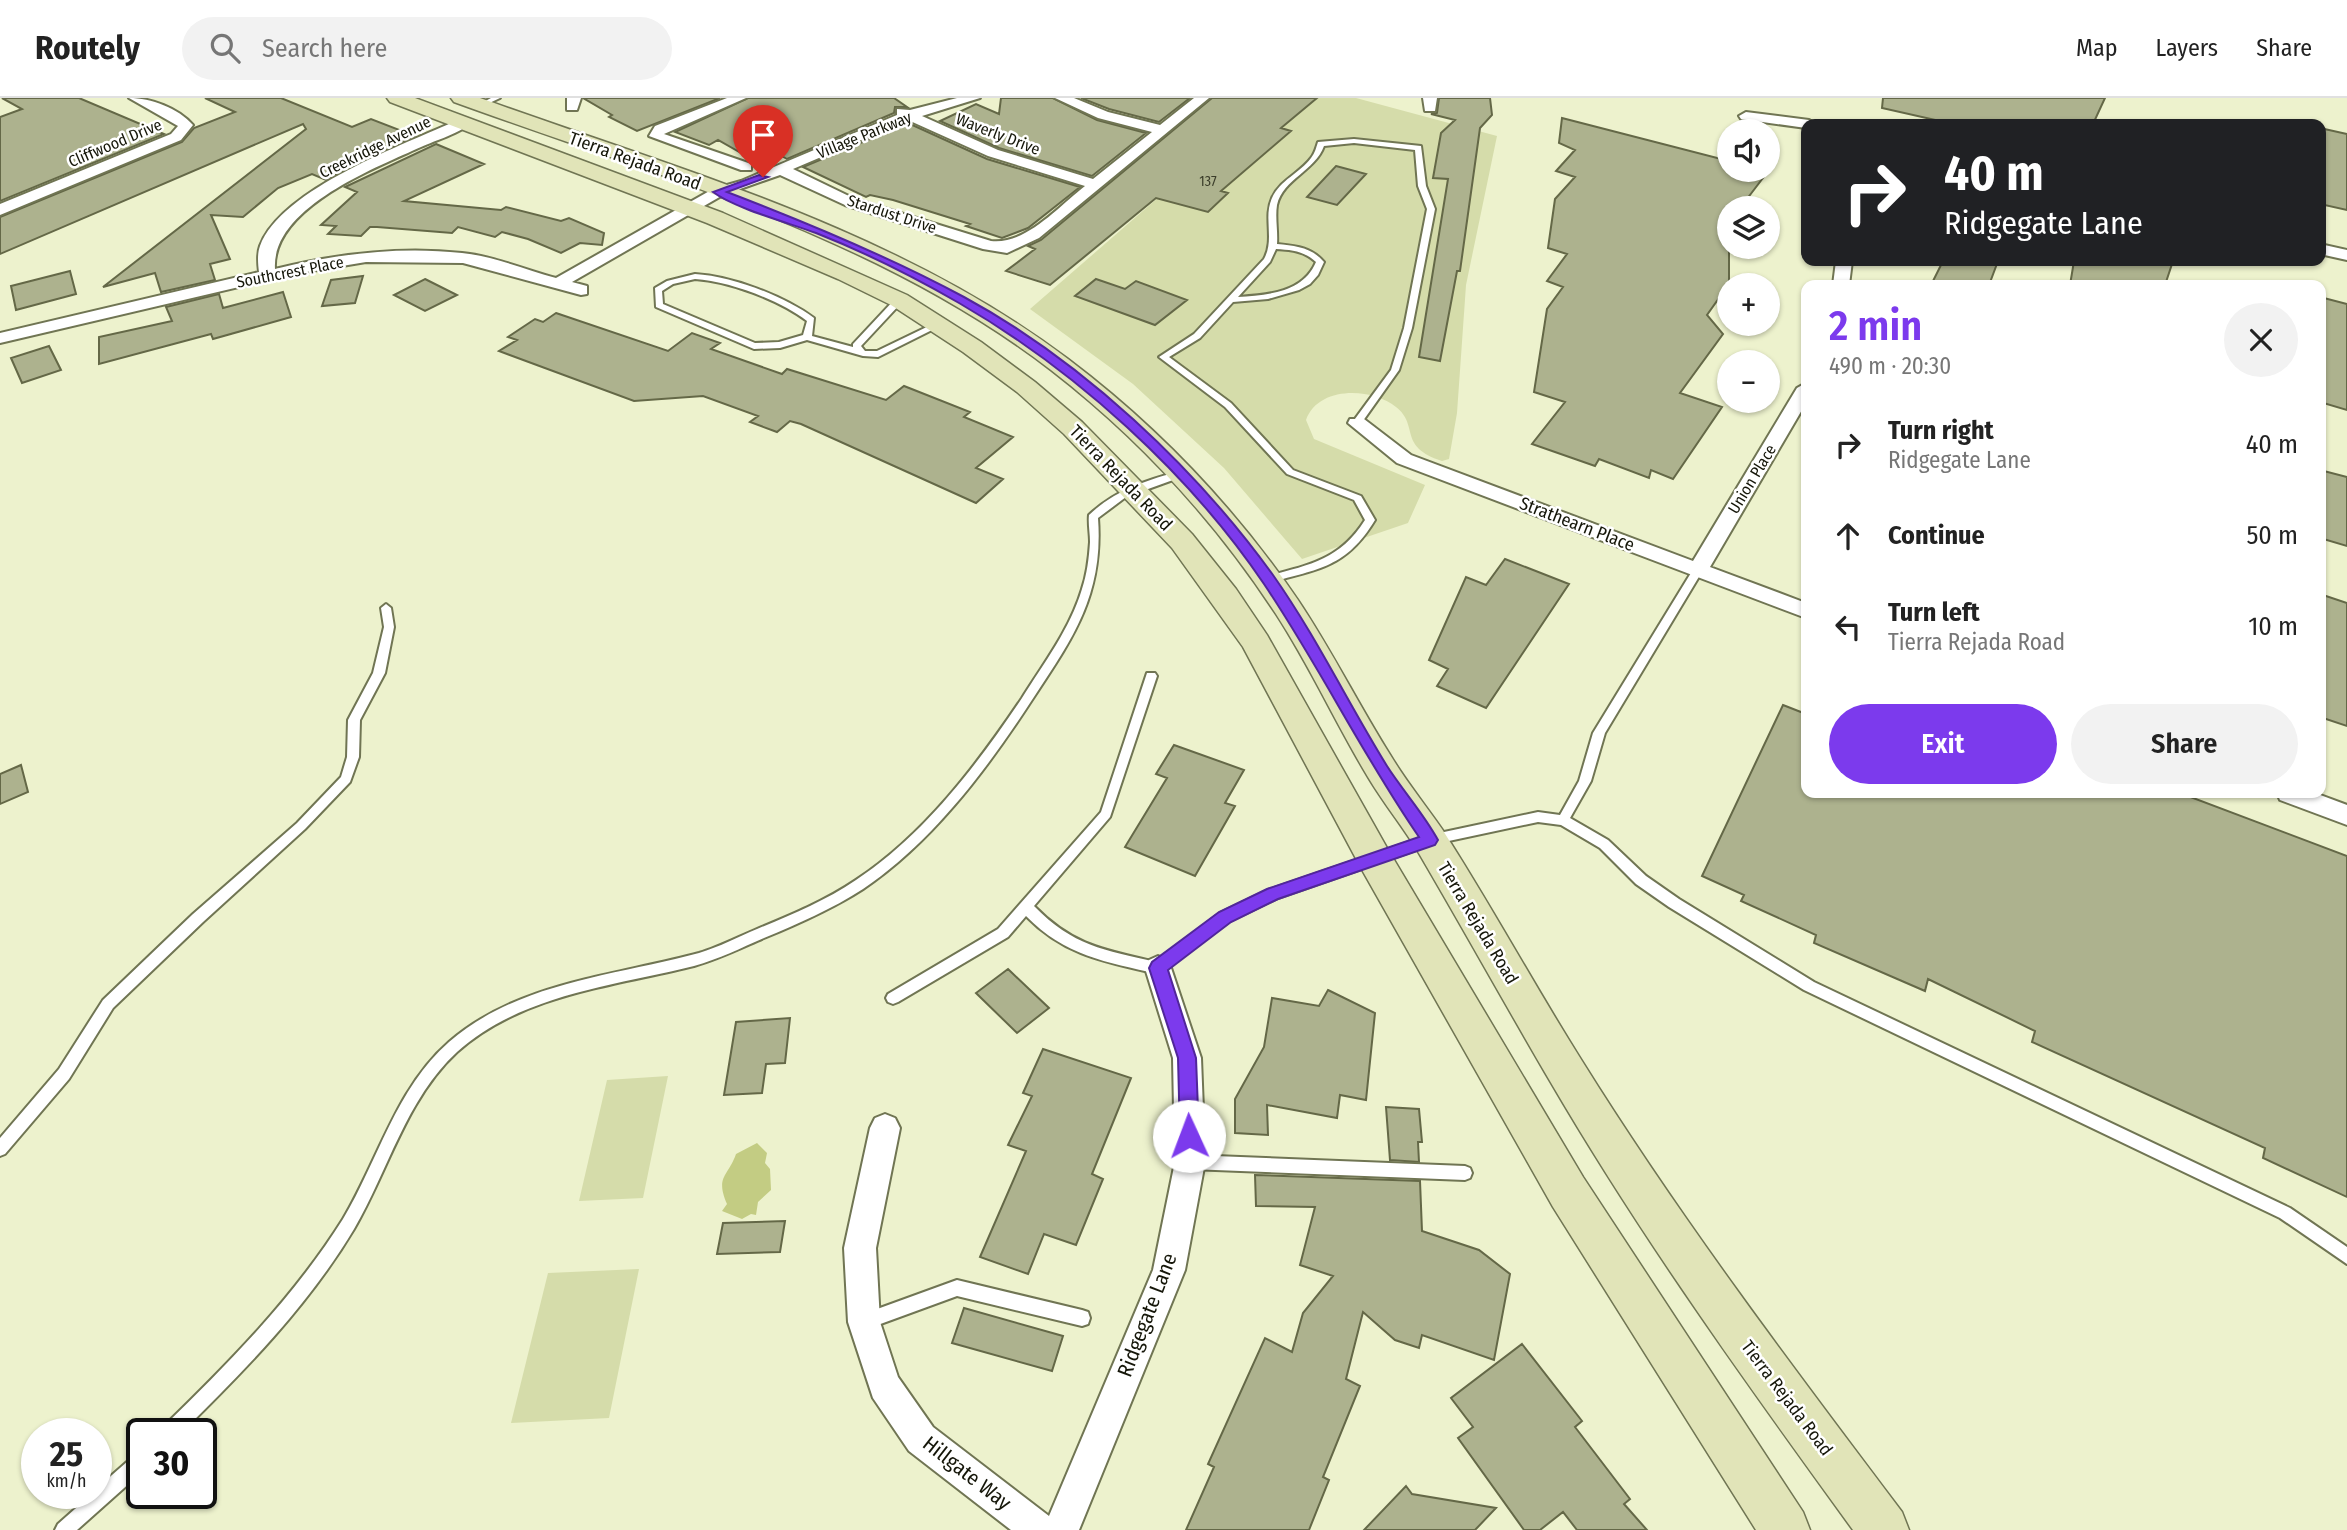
<!DOCTYPE html>
<meta charset="utf-8">
<style>
body{margin:0;font-family:"Fira Sans Condensed",sans-serif;background:#f2f2f2;color:#222;height:100vh;display:flex;flex-direction:column;font-size:26px;white-space:nowrap}
*{box-sizing:border-box;margin:0}
p{font-size:23px;color:#767676}
.icon{flex:none;width:38px;height:38px;fill:none;stroke:currentColor;stroke-width:2;stroke-linecap:round;stroke-linejoin:round}
.map{position:relative;flex:1;overflow:hidden}
.details{position:absolute;left:1801px;top:182px;width:525px;height:518px;display:flex;flex-direction:column;background:#fff;border-radius:14px;box-shadow:0 2px 5px #0004}
.details>*{flex:none}
.top-card{position:absolute;left:1801px;top:21px;width:525px;height:147px;border-radius:14px;box-shadow:0 2px 5px #0004;background:#202124;color:#fff;overflow:hidden}
.fabs{position:absolute;left:1717px;top:21px;display:grid;gap:14px}
.fabs a{display:grid;place-items:center;width:63px;height:63px;border-radius:50%;background:#fff;box-shadow:0 2px 5px #0004;font-size:35px}
.speed{position:absolute;left:21px;top:1320px;display:flex;gap:14px;font-size:35px;font-weight:700;text-align:center}
.speed>*{display:grid;place-content:center;width:91px;height:91px;border-radius:50%;background:#fff;box-shadow:0 2px 5px #0004;line-height:1}
.speed small{font-size:18px;font-weight:400}
.speed .limit{border:4px solid #111;border-radius:10px;background:#fff;color:#111}
.pin{position:absolute;display:grid;place-items:center;width:60px;height:60px;color:#fff;margin:-72px -30px;border-radius:50% 50% 50% 0;rotate:-45deg;box-shadow:0 0 7px #0007}
.pin .icon{rotate:45deg}
.me{position:absolute;width:77px;margin:-38px;rotate:358deg;stroke-linejoin:round;filter:drop-shadow(0 0 5px #0008)}
.turn{display:flex;align-items:center;gap:24px;height:147px;padding:0 28px;font-size:32px}
.turn .icon{width:91px;height:91px;stroke-width:2.5}
.turn b{display:block;font-size:49px;line-height:60px}
.round{display:grid;place-items:center;flex:none;width:74px;height:74px;border-radius:37px;background:#f2f2f2}
.head{display:flex;align-items:center;justify-content:space-between;height:119px;padding:0 28px}
h1{font-size:42px;font-weight:600;line-height:52px;color:#7c3aed}
.button{display:flex;gap:14px;margin-top:auto;padding:14px 28px}
.button a{flex:1;height:80px;border-radius:42px;background:#7c3aed;color:#fff;font-size:28px;font-weight:600;line-height:80px;text-align:center}
.button a+a{background:#f2f2f2;color:#222}
ul{padding:0;list-style:none}
li{display:flex;align-items:center;gap:21px;height:91px;padding:0 28px}
li div{flex:1}
li b{display:block;font-size:26px}
li em{font-style:normal}
header{display:flex;align-items:center;gap:42px;box-sizing:border-box;height:98px;padding:0 35px;background:#fff;border-bottom:2px solid #e0e0e0}
header strong{font-size:33px}
nav{display:flex;gap:38px;margin-inline-start:auto;font-size:24px}
.search{width:490px;height:63px;background:#f2f2f2;display:flex;align-items:center;gap:18px;box-sizing:border-box;padding:0 24px;border-radius:38px;color:#767676;font-size:26px}
.map>svg:first-child{display:block}
.green{fill:#d5dcaa}
.water{fill:#c3cc83}
.building{fill:#adb28e;stroke:#646847;stroke-width:2}
.lines{fill:none;stroke-linecap:round;stroke-linejoin:round}
.lane-casing{stroke:#707553;stroke-width:4}
.street-casing{stroke:#707553;stroke-width:4}
.secondary-casing{stroke:#707553;stroke-width:3}
.lane{fill:#fff;fill-rule:evenodd}
.street{fill:#fff;fill-rule:evenodd}
.secondary{fill:#e1e4b8;fill-rule:evenodd}
.route{fill:#7c3aed;stroke:#51269a;stroke-width:2}
.labels{text-anchor:middle;dominant-baseline:central;stroke-width:5;stroke-linejoin:round;paint-order:stroke}
.number-label{font-size:14px;fill:#3b3d2a}
.far-street-label{font-size:16px;fill:#151609;stroke:#fff}
.street-label{font-size:18px;fill:#151609;stroke:#fff}
.near-street-label{font-size:21px;fill:#151609;stroke:#fff}
</style>
<header>
<strong>Routely</strong>
<div class="search"><svg class="icon" aria-label="search" viewBox="0 0 24 24"><circle cx="10" cy="10" r="6"/><path d="M15 15l6 6"/></svg>Search here</div>
<nav><a>Map</a><a>Layers</a><a>Share</a></nav>
</header>
<div class="map">
<svg width="2347" height="1432" viewBox="0 0 2347 1432">
<rect width="100%" height="100%" fill="#edf2cd"/>
<!-- green -->
<path class="green" d="M 1273,0 L 1356,0 L 1497,38 L 1466,187 L 1457,315 L 1449,361 L 1442,363 C 1397,348 1420,328 1396,309 C 1371,289 1318,288 1306,322 L 1314,341 L 1425,387 L 1408,425 L 1302,461 L 1224,370 L 1133,286 L 1030,211 Z
M 668,978 L 643,1100 L 579,1103 L 607,982 Z
M 639,1171 L 609,1320 L 511,1325 L 548,1175 Z"/>
<!-- water -->
<path class="water" d="M 757,1045 L 767,1055 L 765,1065 L 770,1071 L 771,1092 L 758,1104 L 756,1117 L 751,1116 L 742,1121 L 722,1113 L 727,1106 C 715,1078 728,1079 736,1056 Z"/>
<!-- building -->
<path class="building" d="M 2,0 L 79,0 L 164,36 L 0,103 L 0,19 L 22,11 Z
M 205,0 L 281,0 L 352,29 L 371,21 L 415,38 L 326,82 L 312,76 L 278,90 L 243,119 L 211,117 L 230,161 L 210,166 L 215,182 L 161,194 L 155,175 L 103,189 L 306,31 L 303,26 L 0,156 L 0,119 L 182,44 L 194,30 L 235,14 Z
M 583,0 L 720,0 L 637,33 L 609,19 L 612,17 Z
M 748,0 L 894,0 L 907,9 L 895,9 L 894,15 L 787,61 L 769,51 L 748,59 L 718,42 L 709,47 L 675,34 Z
M 1001,0 L 1053,0 L 1097,22 L 1146,35 L 1092,78 L 999,50 L 940,23 L 976,6 L 999,16 Z
M 1081,0 L 1190,0 L 1159,24 L 1109,11 Z
M 1212,0 L 1317,0 L 1281,30 L 1291,33 L 1221,93 L 1228,95 L 1208,114 L 1156,100 L 1050,187 L 1006,173 L 1035,151 L 1028,148 L 1041,142 Z
M 1439,0 L 1490,0 L 1492,17 L 1480,30 L 1460,173 L 1457,173 L 1440,263 L 1419,259 L 1448,81 L 1433,80 L 1441,35 L 1455,22 L 1431,16 L 1437,15 Z
M 1883,0 L 2105,0 L 2093,26 L 1953,26 L 1882,10 Z
M 1562,20 L 1729,63 L 1729,72 L 1769,72 L 1740,110 L 1729,110 L 1729,186 L 1707,217 L 1723,236 L 1680,295 L 1722,309 L 1673,381 L 1651,372 L 1649,380 L 1599,361 L 1595,368 L 1532,346 L 1565,304 L 1534,294 L 1547,211 L 1563,189 L 1547,183 L 1567,156 L 1548,150 L 1555,101 L 1575,79 L 1556,73 L 1575,52 L 1559,45 Z
M 908,25 L 987,61 L 1080,89 L 1028,130 L 1002,140 L 966,128 L 970,126 L 893,102 L 870,97 L 866,99 L 803,69 Z
M 2320,30 L 2347,36 L 2347,112 L 2320,106 Z
M 436,46 L 484,66 L 404,103 L 501,112 L 506,109 L 561,123 L 569,120 L 604,135 L 602,147 L 580,145 L 561,155 L 528,141 L 502,134 L 495,139 L 458,129 L 452,135 L 377,129 L 370,129 L 361,138 L 328,136 L 336,128 L 321,127 L 357,94 L 345,89 Z
M 1336,68 L 1366,76 L 1337,107 L 1307,99 Z
M 1943,163 L 1998,163 L 1989,187 L 1931,187 Z
M 2074,163 L 2173,163 L 2165,187 L 2070,187 Z
M 70,173 L 76,196 L 16,212 L 11,188 Z
M 363,178 L 355,205 L 322,208 L 331,182 Z
M 425,181 L 457,197 L 425,213 L 394,197 Z
M 1096,181 L 1125,191 L 1136,183 L 1187,202 L 1155,227 L 1075,198 Z
M 283,194 L 291,219 L 213,241 L 211,236 L 99,266 L 99,239 L 172,223 L 166,209 L 219,196 L 223,210 Z
M 2320,199 L 2347,206 L 2347,312 L 2320,304 Z
M 556,215 L 668,253 L 692,235 L 720,245 L 711,251 L 782,276 L 787,271 L 886,302 L 904,288 L 970,314 L 964,319 L 1013,339 L 976,370 L 1003,381 L 976,405 L 801,326 L 790,323 L 777,334 L 750,324 L 758,318 L 703,298 L 634,303 L 499,253 L 517,242 L 508,239 L 535,221 L 543,224 Z
M 49,248 L 61,272 L 22,285 L 11,260 Z
M 2320,372 L 2347,379 L 2347,448 L 2320,440 Z
M 1505,461 L 1569,486 L 1486,610 L 1437,588 L 1448,571 L 1429,562 L 1466,479 L 1486,487 Z
M 2320,496 L 2347,505 L 2347,628 L 2320,619 Z
M 1783,607 L 1806,616 L 1806,695 L 2180,695 L 2347,758 L 2347,1099 L 2263,1060 L 2265,1050 L 2032,944 L 2035,933 L 1928,881 L 1925,893 L 1814,845 L 1816,837 L 1741,803 L 1744,797 L 1702,778 Z
M 1174,647 L 1244,672 L 1225,705 L 1235,708 L 1195,778 L 1125,749 L 1167,680 L 1156,676 Z
M 21,667 L 28,694 L 0,706 L 0,676 Z
M 1008,871 L 1049,910 L 1017,935 L 976,895 Z
M 1328,892 L 1375,915 L 1366,1002 L 1340,997 L 1337,1020 L 1267,1007 L 1268,1037 L 1235,1035 L 1235,1001 L 1264,949 L 1272,900 L 1319,908 Z
M 790,920 L 785,965 L 766,966 L 762,995 L 724,997 L 736,924 Z
M 1043,951 L 1131,980 L 1092,1076 L 1103,1081 L 1076,1147 L 1044,1136 L 1028,1176 L 980,1159 L 1026,1053 L 1008,1047 L 1032,998 L 1023,995 Z
M 1386,1009 L 1419,1011 L 1422,1044 L 1418,1044 L 1419,1064 L 1390,1062 Z
M 1255,1077 L 1420,1083 L 1422,1133 L 1479,1152 L 1510,1176 L 1494,1262 L 1422,1237 L 1419,1250 L 1395,1242 L 1363,1214 L 1346,1281 L 1360,1288 L 1323,1379 L 1329,1382 L 1309,1432 L 1186,1432 L 1214,1369 L 1208,1366 L 1265,1240 L 1292,1254 L 1303,1215 L 1333,1178 L 1300,1167 L 1315,1109 L 1256,1108 Z
M 785,1123 L 780,1154 L 717,1156 L 723,1125 Z
M 964,1210 L 1063,1238 L 1052,1273 L 952,1245 Z
M 1522,1246 L 1582,1323 L 1575,1329 L 1630,1401 L 1624,1406 L 1647,1432 L 1577,1432 L 1563,1414 L 1540,1432 L 1524,1432 L 1458,1340 L 1473,1329 L 1451,1300 Z
M 1406,1388 L 1412,1396 L 1496,1410 L 1475,1432 L 1364,1432 Z"/>
<g class="lines">
<!-- lane casing -->
<g class="lane-casing">
<path id="lane" d="M 491,0 L 500,0 L 483,8 L 478,7 Z
M 1354,41 L 1421,48 L 1426,88 L 1435,111 L 1412,230 L 1399,272 L 1360,327 L 1357,328 L 1352,325 L 1391,272 L 1404,230 L 1427,111 L 1418,88 L 1415,52 L 1354,45 L 1324,48 C 1315,73 1283,81 1277,107 C 1275,120 1278,133 1277,146 C 1296,148 1311,149 1324,164 L 1318,177 L 1310,186 L 1299,192 L 1268,201 L 1233,204 L 1200,240 L 1169,259 L 1231,305 L 1293,372 L 1361,398 L 1375,422 C 1346,470 1318,471 1268,485 L 1264,483 L 1263,481 L 1264,479 C 1308,467 1339,463 1365,422 L 1354,402 L 1287,376 L 1225,309 L 1159,259 L 1194,236 L 1264,161 C 1275,141 1263,120 1272,100 C 1280,82 1300,75 1311,60 C 1315,55 1316,50 1318,44 ZM 1276,151 C 1292,152 1304,153 1316,164 C 1303,195 1267,197 1238,199 L 1270,164 Z
M 695,176 C 732,178 784,198 814,220 L 812,238 L 853,249 L 853,246 L 896,200 L 902,200 L 902,204 L 861,248 L 865,253 L 877,253 L 935,225 L 942,227 L 878,259 L 863,258 L 807,242 L 780,250 L 754,251 L 656,209 L 655,190 L 667,183 ZM 695,181 C 729,183 779,202 807,223 L 803,237 L 779,244 L 755,245 L 663,206 L 662,193 L 673,186 Z
M 1181,373 L 1184,374 L 1184,378 L 1126,399 L 1098,420 C 1104,500 1070,544 1028,608 C 984,675 930,746 863,791 C 832,811 798,826 764,840 C 741,850 719,861 694,868 C 614,888 522,896 457,954 C 406,1001 388,1073 354,1131 C 308,1208 244,1273 181,1335 L 161,1335 L 163,1329 C 229,1265 294,1199 343,1121 C 378,1063 396,990 449,944 C 518,884 614,878 699,855 C 719,849 738,839 757,831 C 791,817 825,803 856,782 C 924,737 977,667 1022,600 C 1044,565 1070,531 1082,491 C 1087,476 1089,460 1090,444 C 1090,435 1088,425 1089,417 C 1115,392 1147,382 1181,373 Z
M 1698,469 L 1703,472 L 1605,635 L 1591,683 L 1570,720 L 1608,742 L 1646,778 L 1679,801 L 1814,884 L 2290,1110 L 2347,1149 L 2347,1166 L 2280,1120 L 1804,892 L 1669,809 L 1636,786 L 1600,750 L 1561,727 L 1538,724 L 1430,747 L 1278,800 L 1230,823 L 1158,876 C 1106,864 1065,858 1026,818 L 1008,839 L 898,904 L 893,906 L 888,904 L 886,900 L 888,896 L 998,831 L 1101,714 L 1147,575 L 1155,575 L 1157,578 L 1110,719 L 1034,808 C 1073,848 1104,852 1156,864 L 1220,815 L 1268,792 L 1430,737 L 1538,714 L 1560,717 L 1579,683 L 1593,635 L 1694,470 Z
M 386,506 L 391,510 L 394,529 L 385,575 L 360,622 L 359,659 L 350,684 L 305,731 L 203,824 L 113,910 L 69,981 L 5,1056 L 0,1058 L 0,1040 L 59,971 L 103,902 L 193,816 L 297,725 L 341,679 L 347,659 L 348,622 L 373,575 L 384,529 L 381,510 Z
M 1190,1057 L 1465,1068 L 1470,1070 L 1472,1075 L 1470,1080 L 1465,1082 L 1190,1071 L 1185,1069 L 1183,1064 L 1185,1059 Z
M 957,1182 L 1082,1212 L 1088,1214 L 1090,1220 L 1088,1226 L 1082,1228 L 957,1198 L 864,1232 L 858,1230 L 856,1224 L 858,1218 Z
M 142,1354 L 142,1374 L 77,1432 L 55,1432 L 58,1426 L 93,1395 L 96,1395 L 96,1391 L 136,1356 Z"/>
</g>
<!-- street casing -->
<g class="street-casing">
<path id="street" d="M 129,0 C 151,0 178,10 193,27 L 181,42 L 0,117 L 0,106 L 171,36 L 178,28 Z
M 567,0 L 581,0 L 577,12 L 567,12 Z
M 727,0 L 746,0 L 664,36 L 751,66 L 751,72 L 741,72 L 649,38 L 655,28 Z
M 957,0 L 980,0 L 922,18 L 998,52 L 1093,81 L 1152,34 L 1098,20 L 1055,0 L 1074,0 L 1108,14 L 1160,27 L 1194,0 L 1209,0 L 1039,140 L 1007,155 L 983,151 L 845,107 L 780,77 L 723,97 L 572,184 L 587,188 L 587,196 L 581,197 L 463,165 L 366,164 L 294,176 L 0,245 L 0,235 L 259,174 C 258,166 257,156 260,148 C 281,91 405,46 458,22 L 470,25 C 459,36 436,42 421,49 C 375,70 271,110 275,171 C 336,156 399,148 462,155 C 493,158 526,172 556,180 L 713,91 L 741,83 L 897,17 L 897,11 L 910,12 ZM 908,22 L 988,58 L 1085,88 C 1059,108 1026,147 991,143 L 855,101 L 793,71 Z
M 1423,0 L 1437,0 L 1435,13 L 1425,13 Z
M 1746,14 L 1809,22 L 1816,26 L 1806,26 L 1806,30 L 1741,21 L 1739,18 Z
M 2320,146 L 2347,152 L 2347,162 L 2320,156 Z
M 1836,163 L 1852,163 L 1849,187 L 1833,187 Z
M 1806,285 L 1806,305 L 1710,469 L 1806,505 L 1806,520 L 1397,365 L 1348,325 L 1350,321 L 1364,321 L 1411,357 L 1693,463 L 1797,290 Z
M 2277,695 L 2315,695 L 2347,707 L 2347,727 L 2280,702 Z
M 1158,858 L 1167,862 L 1171,870 L 1201,960 L 1205,1064 L 1185,1172 L 1079,1432 L 1011,1432 L 909,1353 L 873,1300 L 848,1224 L 844,1150 L 870,1030 L 875,1020 L 885,1016 L 895,1020 L 900,1030 L 876,1150 L 880,1224 L 898,1279 L 933,1329 L 1049,1418 L 1153,1172 L 1175,1064 L 1173,960 L 1145,870 L 1149,862 Z"/>
</g>
<!-- secondary casing -->
<g class="secondary-casing">
<path id="secondary" d="M 387,0 L 415,0 L 723,115 L 907,197 L 981,244 L 1035,284 L 1082,324 L 1192,436 L 1236,491 L 1267,537 L 1387,750 L 1583,1079 L 1803,1414 L 1810,1432 L 1756,1432 L 1553,1109 L 1361,770 L 1243,549 L 1172,450 L 1064,336 L 1017,294 L 963,254 L 891,207 L 838,181 L 707,125 L 390,4 Z
M 451,0 L 480,0 C 680,72 896,131 1068,261 C 1157,328 1235,410 1298,502 C 1333,554 1360,610 1394,663 C 1409,687 1426,708 1442,731 C 1491,807 1534,887 1582,963 C 1680,1120 1791,1267 1902,1414 L 1909,1432 L 1853,1432 C 1747,1286 1641,1139 1550,983 C 1506,908 1464,832 1420,757 C 1404,730 1384,706 1368,679 C 1336,626 1310,568 1276,516 C 1215,423 1139,340 1051,272 C 877,138 657,78 454,4 Z"/>
</g>
<!-- lane -->
<use href="#lane" class="lane"/>
<!-- street -->
<use href="#street" class="street"/>
<!-- secondary -->
<use href="#secondary" class="secondary"/>
</g>
<!-- route -->
<path class="route" d="M 759,77 L 768,79 L 727,94 C 808,125 888,158 964,199 C 1082,263 1195,369 1273,477 C 1316,538 1348,605 1387,668 C 1403,693 1424,716 1438,742 L 1435,747 L 1278,801 L 1231,824 L 1168,872 L 1196,960 L 1199,1038 L 1196,1044 L 1189,1047 L 1182,1044 L 1180,1038 L 1178,960 L 1149,870 L 1152,864 L 1219,814 L 1267,791 L 1419,739 C 1363,658 1320,569 1264,486 C 1189,375 1075,272 959,205 C 914,179 864,154 816,135 C 789,125 734,110 713,94 Z"/>
<g class="labels">
<!-- number labels -->
<g class="number-label">
<text x="1208" y="83">137</text>
</g>
<!-- far-street labels -->
<g class="far-street-label">
<text transform="translate(998 36) rotate(21)">Waverly Drive</text>
<text transform="translate(864 37) rotate(-22)">Village Parkway</text>
<text transform="translate(115 45) rotate(-23)">Cliffwood Drive</text>
<text transform="translate(375 49) rotate(-26)">Creekridge Avenue</text>
<text transform="translate(892 116) rotate(18)">Stardust Drive</text>
<text transform="translate(290 174) rotate(-11)">Southcrest Place</text>
<text transform="translate(1752 381) rotate(-59)">Union Place</text>
</g>
<!-- street labels -->
<g class="street-label">
<text transform="translate(635 63) rotate(20)">Tierra Rejada Road</text>
<text transform="translate(1121 380) rotate(46)">Tierra Rejada Road</text>
<text transform="translate(1577 426) rotate(21)">Strathearn Place</text>
<text transform="translate(1478 825) rotate(59)">Tierra Rejada Road</text>
<text transform="translate(1787 1300) rotate(53)">Tierra Rejada Road</text>
</g>
<!-- near-street labels -->
<g class="near-street-label">
<text transform="translate(1147 1217) rotate(-69)">Ridgegate Lane</text>
<text transform="translate(967 1375) rotate(38)">Hillgate Way</text>
</g>
</g>
</svg>
<div class="fabs">
<a><svg class="icon" aria-label="sound" viewBox="0 0 24 24"><path d="M4 9h4l5-4v14l-5-4H4zM17 9q2 3 0 6"/></svg></a>
<a><svg class="icon" aria-label="layers" viewBox="0 0 24 24"><path d="M12 4l9 5-9 5-9-5zM3 14l9 5 9-5"/></svg></a>
<a>+</a>
<a>−</a>
</div>
<div class="speed"><div>25<small>km/h</small></div><div class="limit">30</div></div>
<div class="pin" style="left:763px;top:79px;background:#d93025"><svg class="icon" aria-label="arrive" viewBox="0 0 24 24"><path d="M6 21V4h12l-3 4 3 4H6"/></svg></div>
<svg class="me" style="left:1189px;top:1038px" viewBox="-20 -20 40 40"><circle r="19" fill="#fff"/><path d="M0-13L10 11 0 6-10 11z" fill="#7c3aed"/></svg>
<div class="top-card">
<div class="turn"><svg class="icon" aria-label="right" viewBox="0 0 24 24"><path d="M7 20v-9h11M14 6l5 5-5 5"/></svg><div><b>40 m</b>Ridgegate Lane</div></div>
</div>
<section class="details">
<div class="head"><div><h1>2 min</h1><p>490 m · 20:30</p></div><a class="round"><svg class="icon" aria-label="close" viewBox="0 0 24 24"><path d="M6 6l12 12M18 6L6 18"/></svg></a></div>
<ul>
<li><svg class="icon" aria-label="right" viewBox="0 0 24 24"><path d="M7 20v-9h11M14 6l5 5-5 5"/></svg><div><b>Turn right</b><p>Ridgegate Lane</p></div><em>40 m</em></li>
<li><svg class="icon" aria-label="ahead" viewBox="0 0 24 24"><path d="M12 20V5M6 11l6-6 6 6"/></svg><div><b>Continue</b></div><em>50 m</em></li>
<li><svg class="icon" aria-label="left" viewBox="0 0 24 24"><path d="M17 20v-9H6M10 6l-5 5 5 5"/></svg><div><b>Turn left</b><p>Tierra Rejada Road</p></div><em>10 m</em></li>
</ul>
<div class="button"><a>Exit</a><a>Share</a></div>
</section>
</div>
